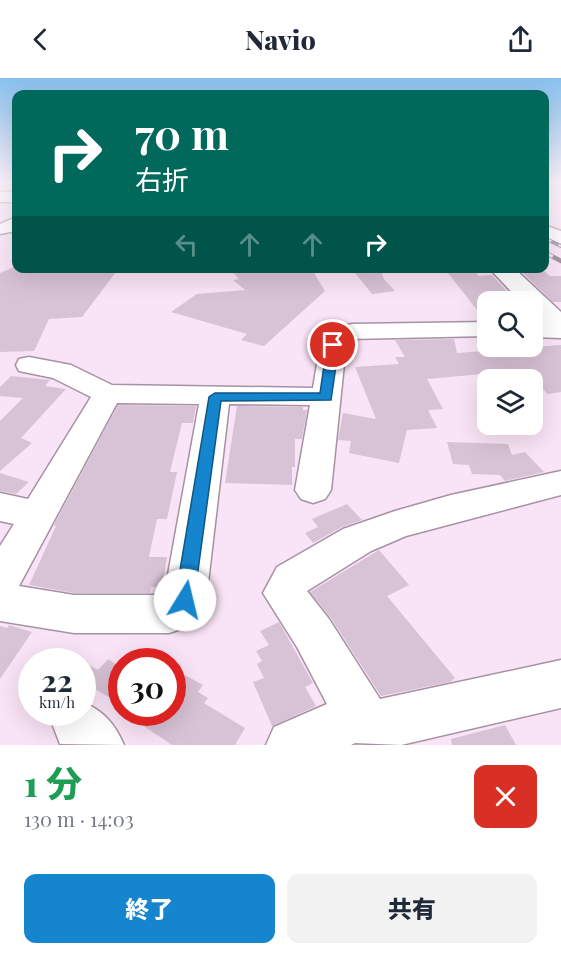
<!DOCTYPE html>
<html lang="ja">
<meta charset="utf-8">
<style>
body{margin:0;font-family:"Playfair Display","Noto Sans JP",serif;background:#f2f2f3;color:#1f2937;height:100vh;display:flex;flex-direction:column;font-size:22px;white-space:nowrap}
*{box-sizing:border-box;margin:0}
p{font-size:20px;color:#747a83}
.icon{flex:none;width:33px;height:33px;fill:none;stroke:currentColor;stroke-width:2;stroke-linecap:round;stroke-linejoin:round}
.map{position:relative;height:667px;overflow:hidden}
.side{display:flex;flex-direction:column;background:#fff;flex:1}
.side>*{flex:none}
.banner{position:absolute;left:12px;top:12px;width:537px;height:183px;border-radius:12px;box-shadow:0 6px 24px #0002;background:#00695c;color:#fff;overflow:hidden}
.buttons{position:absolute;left:477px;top:213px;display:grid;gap:12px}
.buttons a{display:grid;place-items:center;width:66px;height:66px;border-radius:12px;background:#fff;box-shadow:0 6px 24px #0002;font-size:30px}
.speed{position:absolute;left:18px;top:570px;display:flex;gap:12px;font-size:30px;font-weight:700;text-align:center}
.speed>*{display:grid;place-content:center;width:78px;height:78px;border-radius:50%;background:#fff;box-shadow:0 6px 24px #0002;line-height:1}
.speed small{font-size:15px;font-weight:400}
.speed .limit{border:9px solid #d22;background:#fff;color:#111}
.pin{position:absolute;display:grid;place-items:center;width:51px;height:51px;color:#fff;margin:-26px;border:3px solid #fff;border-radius:50%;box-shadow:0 2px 6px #0007}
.me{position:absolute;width:66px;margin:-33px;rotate:9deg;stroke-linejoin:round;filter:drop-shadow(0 0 4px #0008)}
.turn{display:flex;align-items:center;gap:21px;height:126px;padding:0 24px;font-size:27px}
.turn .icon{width:78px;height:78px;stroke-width:2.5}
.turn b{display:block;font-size:42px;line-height:51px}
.lanes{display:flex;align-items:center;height:57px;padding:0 24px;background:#0003;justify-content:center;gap:30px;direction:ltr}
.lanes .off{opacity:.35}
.round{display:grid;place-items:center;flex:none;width:63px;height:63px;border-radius:12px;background:#f2f2f3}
.summary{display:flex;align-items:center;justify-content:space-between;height:102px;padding:0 24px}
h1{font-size:36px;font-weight:800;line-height:45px;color:#1e9e55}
.primary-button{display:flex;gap:12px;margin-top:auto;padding:12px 24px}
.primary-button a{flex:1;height:69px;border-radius:12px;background:#1585ce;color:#fff;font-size:24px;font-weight:800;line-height:69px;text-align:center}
.primary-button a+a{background:#f2f2f3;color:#1f2937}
header{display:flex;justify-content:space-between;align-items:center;height:78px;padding:0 24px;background:#fff;font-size:27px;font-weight:800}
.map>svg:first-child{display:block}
.building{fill:#d8c2d5}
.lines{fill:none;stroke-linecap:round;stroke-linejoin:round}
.minor-casing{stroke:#a692a3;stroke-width:3}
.major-casing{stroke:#a692a3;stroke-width:3}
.minor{fill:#fff;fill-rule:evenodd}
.major{fill:#fff;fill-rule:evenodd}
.rail-far1-casing{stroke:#938391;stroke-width:4}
.rail-casing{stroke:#938391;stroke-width:4.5}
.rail-far1{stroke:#f9e3f6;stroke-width:2;stroke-dasharray:8;stroke-linecap:butt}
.rail{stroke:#f9e3f6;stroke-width:3;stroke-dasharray:10;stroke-linecap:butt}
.route{fill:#1585ce;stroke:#0e5686;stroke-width:1.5}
</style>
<header><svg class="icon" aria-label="back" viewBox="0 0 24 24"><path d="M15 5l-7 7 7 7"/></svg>Navio<svg class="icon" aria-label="share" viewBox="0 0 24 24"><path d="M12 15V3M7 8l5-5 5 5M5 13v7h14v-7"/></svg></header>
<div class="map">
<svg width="561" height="667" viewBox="0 0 561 667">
<rect width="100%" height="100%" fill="#f9e3f6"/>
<!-- building -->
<path class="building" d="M 16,188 L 16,190 L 119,190 L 82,239 L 49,241 L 34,273 L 0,274 L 0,195 Z
M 229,190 L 311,190 L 325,213 L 264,268 L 241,262 L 247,256 L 171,234 L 197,216 L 245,212 L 233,202 L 239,201 Z
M 351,190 L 380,190 L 384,201 L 395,213 L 372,216 Z
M 444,190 L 471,190 L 479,198 L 492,197 L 517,224 L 488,224 L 488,242 L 485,242 Z
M 543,192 L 550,198 L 561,198 L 561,224 L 553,224 L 522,194 Z
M 454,261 L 457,275 L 561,267 L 561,314 L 547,316 L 544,312 L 532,313 L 532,302 L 498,302 L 494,295 L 427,301 L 443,331 L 428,332 L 437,350 L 407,352 L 399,385 L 349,375 L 351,363 L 338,362 L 343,335 L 376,341 L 355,289 L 399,286 L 395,279 L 405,279 L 395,262 Z
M 11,298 L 50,302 L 45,308 L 66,311 L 21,360 L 32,365 L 0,393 L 0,343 L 23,320 L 0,318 L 0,309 Z
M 118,327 L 196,328 L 193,345 L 182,345 L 170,394 L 177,394 L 167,441 L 157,441 L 149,479 L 167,479 L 162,509 L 151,509 L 150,515 L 74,515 L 29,507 L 56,448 L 54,447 Z
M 237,328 L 303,329 L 303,332 L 307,332 L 302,361 L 295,361 L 295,389 L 292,389 L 292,407 L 225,405 Z
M 447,364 L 508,366 L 512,377 L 525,374 L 544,394 L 505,403 L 500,397 L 472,396 L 469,387 L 453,386 Z
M 0,395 L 29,404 L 16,416 L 0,413 Z
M 347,426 L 362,442 L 342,449 L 313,465 L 305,455 L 318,449 L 312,441 Z
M 379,472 L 409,507 L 387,518 L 455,600 L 450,604 L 381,618 L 331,540 L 310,514 Z
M 279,544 L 313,605 L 305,609 L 316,628 L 272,648 L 253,604 L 264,600 L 257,586 L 262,583 L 256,573 L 269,567 L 260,553 Z
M 9,547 L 32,554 L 0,601 L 0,548 L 7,550 Z
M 108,581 L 122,590 L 122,627 L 95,611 L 86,623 L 82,622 L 82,583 L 98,592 Z
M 172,590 L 203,607 L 198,614 L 208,620 L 204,625 L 245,650 L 235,667 L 172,667 L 142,647 L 152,634 L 172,634 Z
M 505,647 L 516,667 L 452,667 L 451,661 Z"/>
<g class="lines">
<!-- minor casing -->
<g class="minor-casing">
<path id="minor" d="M 0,114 L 16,114 L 16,124 L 0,124 Z
M 16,139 L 16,153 L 0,156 L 0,146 Z
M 544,147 L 561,153 L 561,166 L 544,159 Z
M 488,244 L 488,258 L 349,261 L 346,267 L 331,412 L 325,421 L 313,425 L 301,421 L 295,412 L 310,327 L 229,326 L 206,522 L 200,535 L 184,550 L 169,555 L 74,555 L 0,543 L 0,468 L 14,446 L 0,443 L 0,415 L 28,421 L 91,319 L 53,300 L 19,293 L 16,287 L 19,281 L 29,279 L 71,287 L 112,307 L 313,310 L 320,267 L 331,251 L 352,246 ZM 117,325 L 199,326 L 165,513 L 161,517 L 74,517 L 19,508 Z
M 532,245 L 561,246 L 561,260 L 532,259 Z
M 561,393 L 561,417 L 406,458 L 371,473 L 307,513 L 329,541 L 380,621 L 561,582 L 561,630 L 401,667 L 355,665 L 351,667 L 266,667 L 274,649 L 327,626 L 297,569 L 263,515 L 277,489 L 343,451 L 395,433 L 451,417 Z
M 82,624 C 104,633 115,646 124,667 L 60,666 L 53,648 L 58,634 L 82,634 Z"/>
</g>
<!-- major casing -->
<g class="major-casing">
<path id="major" d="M 489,190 L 514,190 L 561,234 L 561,257 L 552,255 L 532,236 L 532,224 L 521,224 Z"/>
</g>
<!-- minor -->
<use href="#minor" class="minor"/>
<!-- major -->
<use href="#major" class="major"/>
<!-- rail-far1 casing -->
<g class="rail-far1-casing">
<path id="rail-far1" d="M 544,160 L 561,168"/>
</g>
<!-- rail casing -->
<g class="rail-casing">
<path id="rail" d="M 544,174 L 561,183"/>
</g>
<!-- rail-far1 -->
<use href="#rail-far1" class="rail-far1"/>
<!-- rail -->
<use href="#rail" class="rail"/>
</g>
<!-- sky -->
<linearGradient id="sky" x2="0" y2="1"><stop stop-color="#89c0ee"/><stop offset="0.53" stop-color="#fcf2fb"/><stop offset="1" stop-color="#fcf2fb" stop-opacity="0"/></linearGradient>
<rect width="561" height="197" fill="url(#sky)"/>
<!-- route -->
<path class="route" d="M 333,264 L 339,267 L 331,322 L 221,323 L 194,522 L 191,528 L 185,530 L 178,528 L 175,522 L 209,319 L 215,315 L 320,315 L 327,267 Z"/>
</svg>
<div class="buttons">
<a><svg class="icon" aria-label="search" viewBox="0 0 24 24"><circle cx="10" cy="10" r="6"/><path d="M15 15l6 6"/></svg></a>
<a><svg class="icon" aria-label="layers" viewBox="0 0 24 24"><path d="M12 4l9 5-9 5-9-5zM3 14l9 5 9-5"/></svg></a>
</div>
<div class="speed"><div>22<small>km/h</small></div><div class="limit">30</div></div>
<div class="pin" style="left:333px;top:267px;background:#d93025"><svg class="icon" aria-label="arrive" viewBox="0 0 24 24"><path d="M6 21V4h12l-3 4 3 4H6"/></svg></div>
<svg class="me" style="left:185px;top:522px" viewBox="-20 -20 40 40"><circle r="19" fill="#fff"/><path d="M0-13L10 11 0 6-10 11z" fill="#1585ce"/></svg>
<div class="banner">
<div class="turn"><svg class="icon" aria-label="right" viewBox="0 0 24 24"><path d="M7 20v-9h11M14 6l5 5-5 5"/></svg><div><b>70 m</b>右折</div></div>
<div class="lanes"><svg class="icon off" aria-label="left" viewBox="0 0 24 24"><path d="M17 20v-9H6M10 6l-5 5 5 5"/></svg><svg class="icon off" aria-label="ahead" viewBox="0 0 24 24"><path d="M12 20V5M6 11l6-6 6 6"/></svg><svg class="icon off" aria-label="ahead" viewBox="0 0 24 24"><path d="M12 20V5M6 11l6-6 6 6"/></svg><svg class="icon" aria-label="right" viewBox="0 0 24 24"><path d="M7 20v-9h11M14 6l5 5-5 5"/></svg></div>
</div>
</div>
<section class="side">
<div class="summary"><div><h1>1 分</h1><p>130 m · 14:03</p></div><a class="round" style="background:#d93025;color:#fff"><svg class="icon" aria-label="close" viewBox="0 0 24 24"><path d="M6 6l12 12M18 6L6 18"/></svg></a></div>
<div class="primary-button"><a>終了</a><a>共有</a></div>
</section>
